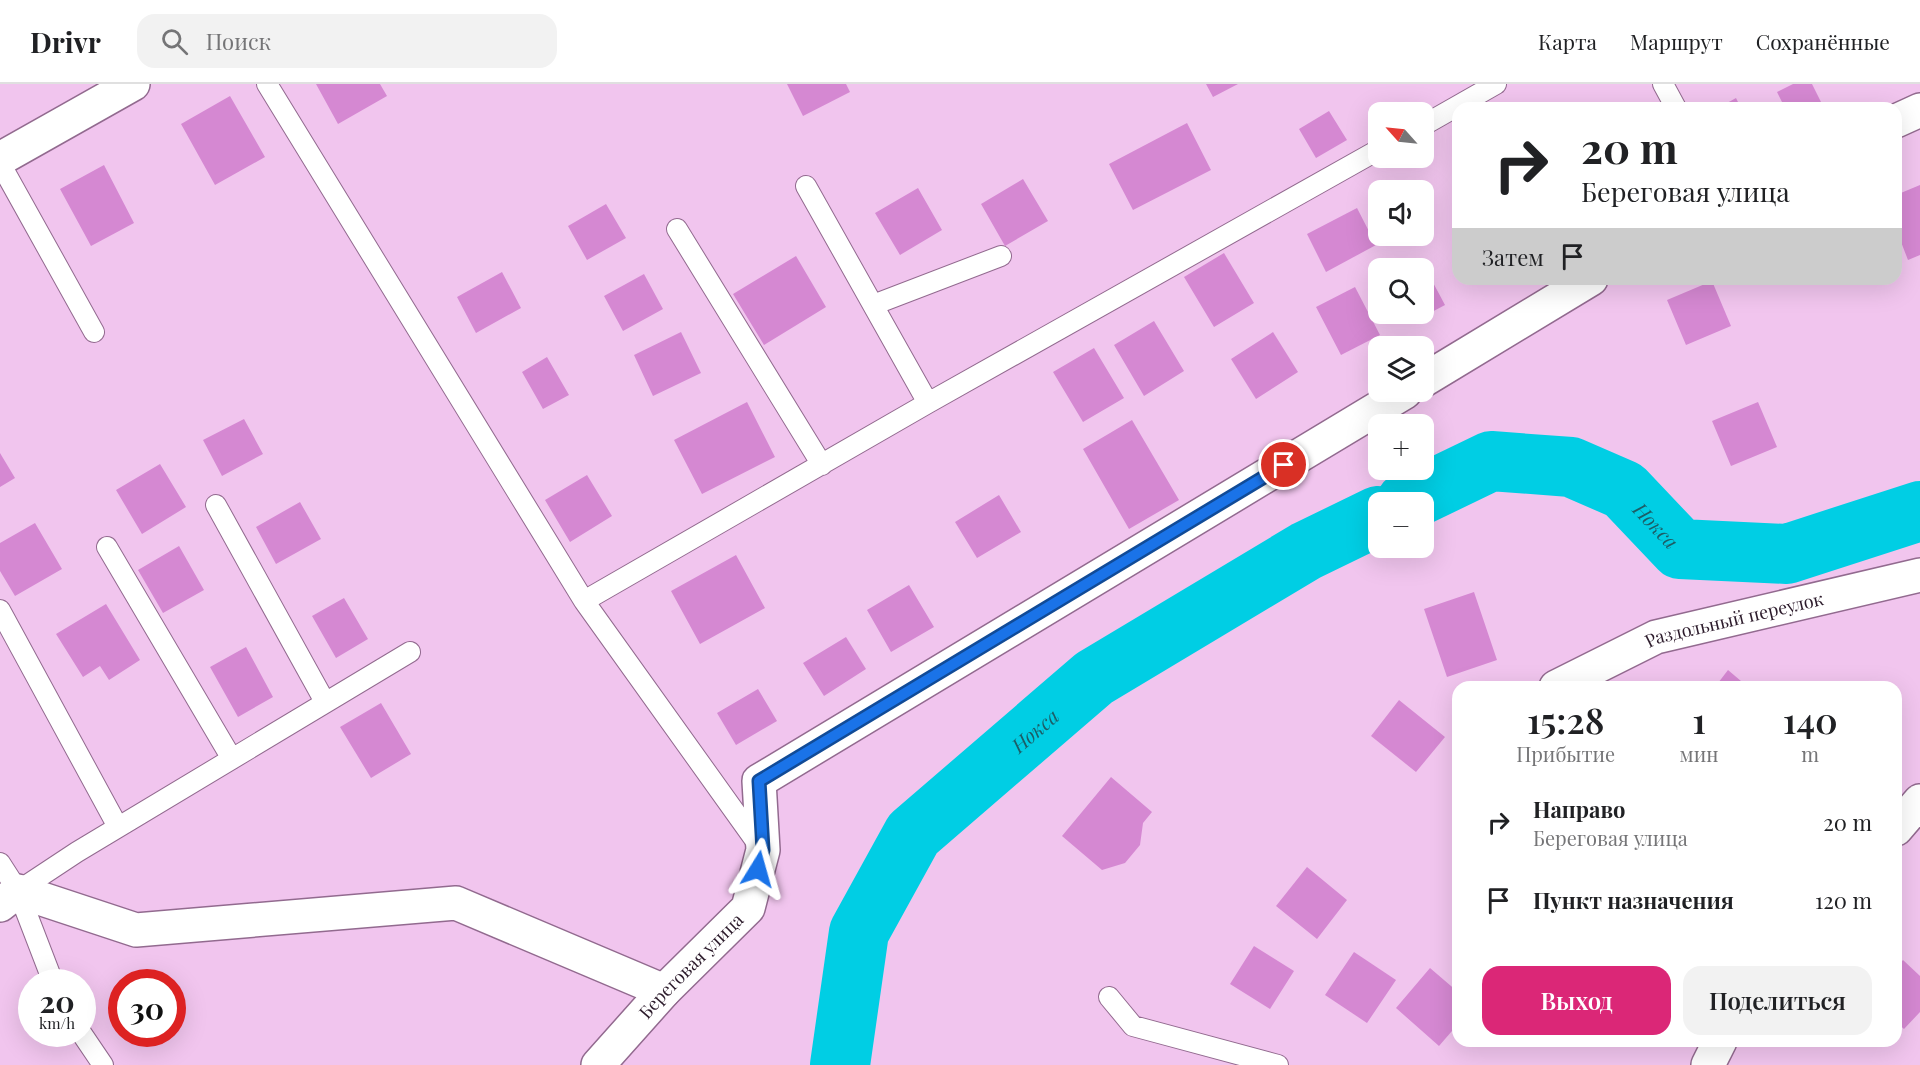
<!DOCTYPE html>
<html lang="ru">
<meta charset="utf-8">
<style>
body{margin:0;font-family:"Playfair Display",serif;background:#f2f2f2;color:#202124;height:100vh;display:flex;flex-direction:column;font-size:22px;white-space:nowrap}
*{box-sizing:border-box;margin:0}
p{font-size:20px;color:#757577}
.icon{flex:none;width:33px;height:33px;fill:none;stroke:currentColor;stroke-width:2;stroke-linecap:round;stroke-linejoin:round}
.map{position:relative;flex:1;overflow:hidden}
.sheet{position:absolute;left:1452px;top:597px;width:450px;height:366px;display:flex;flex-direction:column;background:#fff;border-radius:18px;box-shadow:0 6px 24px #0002}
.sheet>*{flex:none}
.banner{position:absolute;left:1452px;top:18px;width:450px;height:183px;border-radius:18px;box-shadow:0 6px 24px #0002;background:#fff;color:#202124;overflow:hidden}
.needle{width:39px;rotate:297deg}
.fabs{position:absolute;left:1368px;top:18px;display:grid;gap:12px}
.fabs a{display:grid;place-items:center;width:66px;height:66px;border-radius:12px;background:#fff;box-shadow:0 6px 24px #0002;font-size:30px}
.speed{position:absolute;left:18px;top:885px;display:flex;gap:12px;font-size:30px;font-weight:700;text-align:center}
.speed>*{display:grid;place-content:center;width:78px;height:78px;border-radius:50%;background:#fff;box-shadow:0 6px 24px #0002;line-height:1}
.speed small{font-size:15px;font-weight:400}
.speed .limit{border:9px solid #d22;background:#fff;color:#111}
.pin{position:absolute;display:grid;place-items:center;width:51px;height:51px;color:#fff;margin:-26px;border:3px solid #fff;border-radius:50%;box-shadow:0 2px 6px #0007}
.me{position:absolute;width:66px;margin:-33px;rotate:8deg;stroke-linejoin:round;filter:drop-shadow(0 0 4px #0008)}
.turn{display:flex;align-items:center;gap:21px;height:126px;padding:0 30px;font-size:27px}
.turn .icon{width:78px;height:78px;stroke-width:2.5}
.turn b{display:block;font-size:42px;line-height:51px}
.then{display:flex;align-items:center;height:57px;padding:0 30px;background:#0003;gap:12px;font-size:22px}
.eta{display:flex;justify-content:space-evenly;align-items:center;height:102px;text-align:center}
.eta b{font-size:36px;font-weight:600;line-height:42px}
.button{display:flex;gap:12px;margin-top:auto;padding:12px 30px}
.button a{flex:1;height:69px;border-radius:18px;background:#db2777;color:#fff;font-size:24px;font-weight:600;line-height:69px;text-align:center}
.button a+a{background:#f2f2f2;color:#202124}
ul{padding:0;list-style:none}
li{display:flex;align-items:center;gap:18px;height:78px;padding:0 30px}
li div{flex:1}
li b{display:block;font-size:22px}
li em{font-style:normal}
header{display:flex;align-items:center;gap:36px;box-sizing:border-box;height:84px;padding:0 30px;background:#fff;border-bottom:2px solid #e0e0e0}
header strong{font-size:28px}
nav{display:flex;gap:33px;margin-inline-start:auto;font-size:21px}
.search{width:420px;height:54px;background:#f2f2f2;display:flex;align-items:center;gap:15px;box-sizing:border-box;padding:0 21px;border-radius:18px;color:#757577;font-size:22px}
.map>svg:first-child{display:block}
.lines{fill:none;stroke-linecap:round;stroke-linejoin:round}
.river{stroke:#00cee4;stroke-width:60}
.building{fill:#d588d2}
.lane-casing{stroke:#926a8f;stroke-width:22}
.street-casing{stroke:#926a8f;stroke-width:36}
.lane{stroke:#fff;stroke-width:20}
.street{stroke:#fff;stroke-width:33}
.route-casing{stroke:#114b97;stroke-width:15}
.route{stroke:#1a73e8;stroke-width:10}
.labels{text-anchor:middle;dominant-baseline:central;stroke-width:4.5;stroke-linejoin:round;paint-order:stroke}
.street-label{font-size:18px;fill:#2c1b2b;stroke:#fcf3fb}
.water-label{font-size:20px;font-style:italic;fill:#1c5e67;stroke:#fcf3fb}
</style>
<header>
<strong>Drivr</strong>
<div class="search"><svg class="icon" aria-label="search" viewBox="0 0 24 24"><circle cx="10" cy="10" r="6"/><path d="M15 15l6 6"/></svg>Поиск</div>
<nav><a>Карта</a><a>Маршрут</a><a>Сохранённые</a></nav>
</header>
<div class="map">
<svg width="1920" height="981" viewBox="0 0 1920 981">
<rect width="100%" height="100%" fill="#f1c5ee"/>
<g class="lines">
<!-- river -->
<g class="river">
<path id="s1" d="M 1406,418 L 1491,377 L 1571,383 L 1624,406 L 1680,465 L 1787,470 L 1920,427"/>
<path id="s2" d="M 840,981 L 859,848 L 913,750 L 1094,594 L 1306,467 L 1378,432"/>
</g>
</g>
<!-- building -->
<path class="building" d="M 316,0 L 380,0 L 387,12 L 338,40 Z
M 787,0 L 846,0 L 850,8 L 803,32 Z
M 1206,0 L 1238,0 L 1213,13 Z
M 1793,0 L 1812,0 L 1823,22 L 1820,24 L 1785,24 L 1777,8 Z
M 230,12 L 265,73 L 215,101 L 181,40 Z
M 1736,14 L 1741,24 L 1718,24 Z
M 1329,27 L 1347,56 L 1316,74 L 1299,45 Z
M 1187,39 L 1211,86 L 1133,126 L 1109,80 Z
M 104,81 L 134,139 L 91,162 L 60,105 Z
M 1023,95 L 1048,137 L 1005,162 L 981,120 Z
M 1920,101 L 1920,171 L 1908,176 L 1896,145 L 1896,111 Z
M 918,104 L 942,146 L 900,171 L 875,129 Z
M 606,120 L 626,154 L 587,176 L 568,142 Z
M 1357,124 L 1376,161 L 1326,188 L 1307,150 Z
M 1224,169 L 1254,219 L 1214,243 L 1184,193 Z
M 796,172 L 826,223 L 764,261 L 733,210 Z
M 1422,178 L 1445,221 L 1413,238 L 1408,230 L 1424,230 L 1424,184 L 1410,184 Z
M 502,188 L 521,224 L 476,249 L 457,213 Z
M 644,190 L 663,225 L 623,247 L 604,212 Z
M 1712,197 L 1731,242 L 1686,261 L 1667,216 Z
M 1355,203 L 1380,251 L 1341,271 L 1316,223 Z
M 1154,237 L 1184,287 L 1144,312 L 1114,261 Z
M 681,248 L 701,289 L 653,312 L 634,271 Z
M 1273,248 L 1298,288 L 1256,315 L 1231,275 Z
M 1094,264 L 1124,314 L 1083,338 L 1053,288 Z
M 547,273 L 569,311 L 543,325 L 522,288 Z
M 747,318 L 775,373 L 702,410 L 674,356 Z
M 1758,318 L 1777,363 L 1731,382 L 1712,337 Z
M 244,335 L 263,370 L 222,392 L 203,356 Z
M 1132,336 L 1179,416 L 1129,445 L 1083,365 Z
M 0,369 L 15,394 L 0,403 Z
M 160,380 L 186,423 L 142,450 L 116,406 Z
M 587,391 L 612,432 L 570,458 L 545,416 Z
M 999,411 L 1021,448 L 977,474 L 955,438 Z
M 300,418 L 321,455 L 276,480 L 256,443 Z
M 35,439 L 62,485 L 15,512 L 0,487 L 0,459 Z
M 179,462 L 204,506 L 163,529 L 138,486 Z
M 736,471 L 765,524 L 700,560 L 671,507 Z
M 909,501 L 934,543 L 891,568 L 867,526 Z
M 1474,508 L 1497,576 L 1447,593 L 1424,525 Z
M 344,514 L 368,555 L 336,574 L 312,532 Z
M 106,520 L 140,576 L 109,596 L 100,582 L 83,593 L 56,550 Z
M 846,553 L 866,585 L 824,612 L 803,579 Z
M 246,563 L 273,613 L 238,633 L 210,583 Z
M 1728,586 L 1748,603 L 1715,603 Z
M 758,605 L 777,637 L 736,661 L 717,629 Z
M 1399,616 L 1445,653 L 1416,688 L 1371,652 Z
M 381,619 L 411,670 L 371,694 L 340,643 Z
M 1111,693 L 1152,728 L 1143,739 L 1140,761 L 1125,779 L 1102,786 L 1062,752 Z
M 1307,783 L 1347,816 L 1317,855 L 1276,822 Z
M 1254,862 L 1294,887 L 1270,925 L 1230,900 Z
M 1354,868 L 1396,896 L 1367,939 L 1325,911 Z
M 1903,876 L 1920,892 L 1920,928 L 1904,945 L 1896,938 L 1896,884 Z
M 1430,884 L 1458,908 L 1458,940 L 1439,962 L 1396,924 Z"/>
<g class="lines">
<!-- lane casing -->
<g class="lane-casing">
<path id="lane" d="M 267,0 L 584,517 L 760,763
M 1663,0 L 1676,24
M 1424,41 L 1496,0
M 0,79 L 94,248
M 806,102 L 928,319
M 677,145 L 822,381
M 873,221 L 1001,172
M 216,421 L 325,618
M 107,463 L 232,675
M 584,517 L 928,319 L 1378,66
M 0,526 L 118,743
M 0,779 L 18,807 L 53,898
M 18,807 L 77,768 L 410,568
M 1109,913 L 1133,942 L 1278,981
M 82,950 L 103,981"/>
</g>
<!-- street casing -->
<g class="street-casing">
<g id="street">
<path d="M 1896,37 L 1920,26"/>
<path d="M 0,75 L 133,0"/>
<path d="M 1424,296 L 1591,195"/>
<path id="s3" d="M 1556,603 L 1656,553 L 1920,491"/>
<path d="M 1896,745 L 1920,717"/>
<path d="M 0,821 L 18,807 L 136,846 L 456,819 L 664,907"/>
<path id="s4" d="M 598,981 L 664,907 L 748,824 L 763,766 L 759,697 L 1405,308"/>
<path d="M 1708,981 L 1720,957"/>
</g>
</g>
<!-- lane -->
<use href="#lane" class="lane"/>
<!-- street -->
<use href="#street" class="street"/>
</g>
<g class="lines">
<!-- route casing -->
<g class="route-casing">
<path id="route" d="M 758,785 L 763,766 L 759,697 L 1284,381"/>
</g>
<!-- route -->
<use href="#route" class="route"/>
</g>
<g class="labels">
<!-- street labels -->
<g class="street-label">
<text stroke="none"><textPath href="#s3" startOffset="192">Раздольный переулок</textPath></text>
<text stroke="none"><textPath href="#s4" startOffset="136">Береговая улица</textPath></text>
</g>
<!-- water labels -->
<g class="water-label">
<text stroke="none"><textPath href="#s1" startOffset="280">Нокса</textPath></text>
<text stroke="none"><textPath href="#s2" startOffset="406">Нокса</textPath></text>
</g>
</g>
</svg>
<div class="fabs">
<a><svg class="needle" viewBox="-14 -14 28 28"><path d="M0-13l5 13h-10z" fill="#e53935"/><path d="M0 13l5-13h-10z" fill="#757577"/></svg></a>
<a><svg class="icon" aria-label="sound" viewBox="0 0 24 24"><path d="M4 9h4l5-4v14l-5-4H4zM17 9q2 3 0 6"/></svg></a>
<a><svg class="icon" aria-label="search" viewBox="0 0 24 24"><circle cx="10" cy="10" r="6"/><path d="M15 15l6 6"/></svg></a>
<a><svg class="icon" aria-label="layers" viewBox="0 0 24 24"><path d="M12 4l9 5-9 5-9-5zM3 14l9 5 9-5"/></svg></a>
<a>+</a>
<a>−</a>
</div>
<div class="speed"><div>20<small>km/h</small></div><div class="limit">30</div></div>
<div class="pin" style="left:1284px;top:381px;background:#d93025"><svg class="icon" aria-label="arrive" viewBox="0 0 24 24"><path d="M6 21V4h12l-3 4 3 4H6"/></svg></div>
<svg class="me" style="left:758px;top:785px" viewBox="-20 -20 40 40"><path d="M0-17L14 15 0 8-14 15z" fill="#1a73e8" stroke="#fff" stroke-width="4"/></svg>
<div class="banner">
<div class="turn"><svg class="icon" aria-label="right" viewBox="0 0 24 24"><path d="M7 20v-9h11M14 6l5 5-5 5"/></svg><div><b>20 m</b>Береговая улица</div></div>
<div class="then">Затем<svg class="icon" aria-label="arrive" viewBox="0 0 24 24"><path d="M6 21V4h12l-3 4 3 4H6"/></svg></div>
</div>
<section class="sheet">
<div class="eta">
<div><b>15:28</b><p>Прибытие</p></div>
<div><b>1</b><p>мин</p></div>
<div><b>140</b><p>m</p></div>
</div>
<ul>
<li><svg class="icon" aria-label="right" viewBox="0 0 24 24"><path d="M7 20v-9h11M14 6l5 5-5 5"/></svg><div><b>Направо</b><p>Береговая улица</p></div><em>20 m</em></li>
<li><svg class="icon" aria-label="arrive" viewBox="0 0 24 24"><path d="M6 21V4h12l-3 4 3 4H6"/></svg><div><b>Пункт назначения</b></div><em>120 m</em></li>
</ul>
<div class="button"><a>Выход</a><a>Поделиться</a></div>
</section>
</div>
